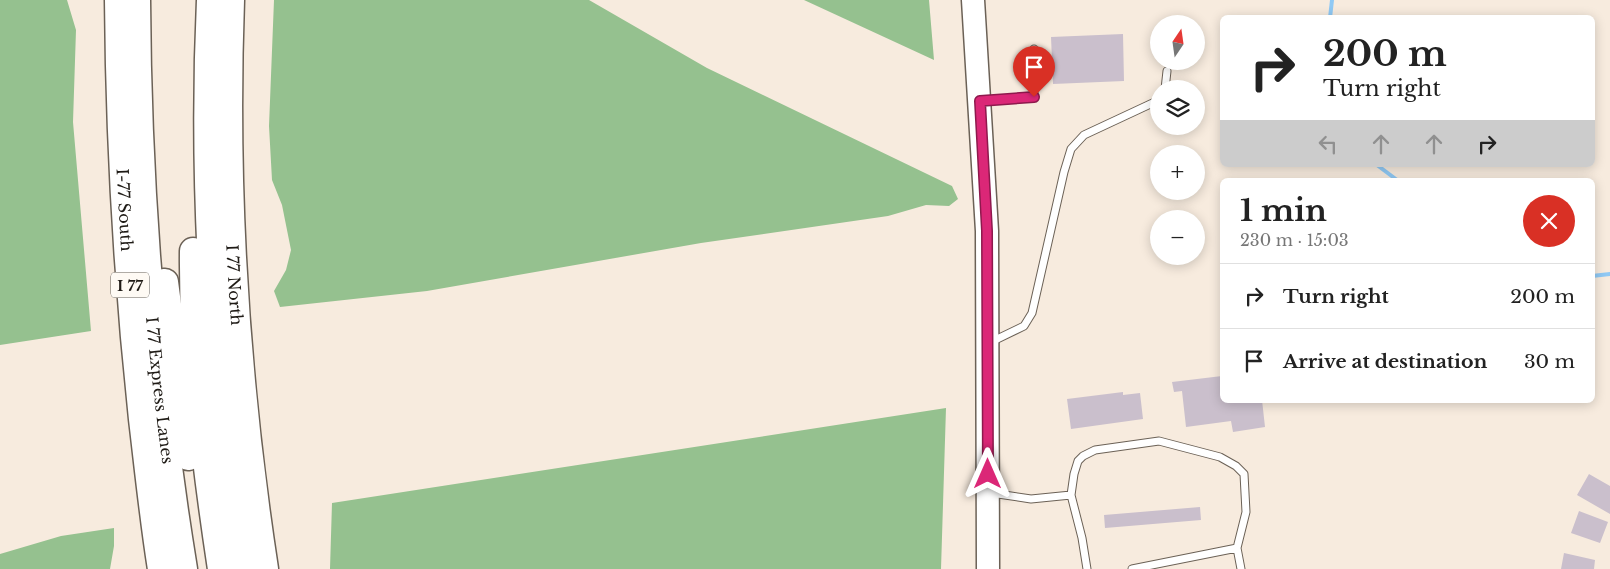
<!DOCTYPE html>
<meta charset="utf-8">
<style>
body{margin:0;font-family:"Libre Baskerville",serif;background:#f6f6f6;color:#222;height:100vh;display:flex;flex-direction:column;font-size:19px;white-space:nowrap}
*{box-sizing:border-box;margin:0}
p{font-size:16px;color:#767676}
.icon{flex:none;width:28px;height:28px;fill:none;stroke:currentColor;stroke-width:2;stroke-linecap:round;stroke-linejoin:round}
.map{position:relative;flex:1;overflow:hidden}
.drawer{position:absolute;left:1220px;top:178px;width:375px;height:225px;display:flex;flex-direction:column;background:#fff;border-radius:8px;box-shadow:0 2px 12px #0003}
.drawer>*{flex:none}
.top-card{position:absolute;left:1220px;top:15px;width:375px;height:152px;border-radius:8px;box-shadow:0 2px 12px #0003;background:#fff;color:#222;overflow:hidden}
.needle{width:32px;rotate:13deg}
.tools{position:absolute;left:1150px;top:15px;display:grid;gap:10px}
.tools a{display:grid;place-items:center;width:55px;height:55px;border-radius:50%;background:#fff;box-shadow:0 2px 12px #0003;font-size:25px}
.pin{position:absolute;display:grid;place-items:center;width:42px;height:42px;color:#fff;margin:-51px -21px;border-radius:50% 50% 50% 0;rotate:-45deg;box-shadow:0 0 5px #0007}
.pin .icon{rotate:45deg}
.me{position:absolute;width:55px;margin:-28px;rotate:0deg;stroke-linejoin:round;filter:drop-shadow(0 0 4px #0008)}
.turn{display:flex;align-items:center;gap:18px;height:105px;padding:0 20px;font-size:22px}
.turn .icon{width:65px;height:65px;stroke-width:2.5}
.turn b{display:block;font-size:35px;line-height:42px}
.lanes{display:flex;align-items:center;height:48px;padding:0 20px;background:#0003;justify-content:center;gap:25px;direction:ltr}
.lanes .off{opacity:.35}
.round{display:grid;place-items:center;flex:none;width:52px;height:52px;border-radius:26px;background:#f6f6f6}
.summary{display:flex;align-items:center;justify-content:space-between;height:85px;padding:0 20px}
h1{font-size:30px;font-weight:700;line-height:38px}
ul{padding:0;list-style:none}
li{display:flex;align-items:center;gap:15px;height:65px;padding:0 20px;border-top:1px solid #e0e0e0}
li div{flex:1}
li b{display:block;font-size:19px}
li em{font-style:normal}
.map>svg:first-child{display:block}
.forest{fill:#95c18f}
.lines{fill:none;stroke-linecap:round;stroke-linejoin:round}
.stream{stroke:#90c9f4;stroke-width:4}
.building{fill:#cabfcc}
.service-casing{stroke:#6b6156;stroke-width:9}
.primary-casing{stroke:#6b6156;stroke-width:25}
.motorway-casing{stroke:#6b6156;stroke-width:29}
.service{stroke:#fff;stroke-width:7}
.primary{stroke:#fff;stroke-width:22}
.motorway{stroke:#fff;stroke-width:26}
.route-casing{stroke:#8e194d;stroke-width:12}
.route{stroke:#db2777;stroke-width:9}
.labels{text-anchor:middle;dominant-baseline:central;stroke-width:5;stroke-linejoin:round;paint-order:stroke}
.shield{fill:#fefaf4;stroke:#625e59;stroke-width:1}
.shield-label{font-size:15px;font-weight:bold;fill:#1f1b16}
.street-label{font-size:16px;fill:#1f1b16;stroke:#fefaf4}
</style>
<div class="map">
<svg width="1610" height="569" viewBox="0 0 1610 569">
<rect width="100%" height="100%" fill="#f7ebde"/>
<!-- forest -->
<path class="forest" d="M 0,0 L 67,0 L 76,30 L 73,122 L 91,331 L 0,345 Z
M 274,0 L 589,0 L 707,68 L 952,186 L 958,199 L 949,206 L 926,205 L 888,216 L 701,243 L 427,291 L 280,307 L 274,291 L 286,270 L 291,250 L 282,205 L 272,180 L 269,126 Z
M 804,0 L 929,0 L 934,60 Z
M 946,408 L 941,569 L 330,569 L 332,503 Z
M 114,528 L 114,546 L 110,569 L 0,569 L 0,554 L 61,536 Z"/>
<g class="lines">
<!-- stream -->
<path class="stream" d="M 1330,18 L 1332,0
M 1377,165 L 1397,180
M 1592,276 L 1610,274"/>
</g>
<!-- building -->
<path class="building" d="M 1123,34 L 1124,81 L 1053,84 L 1051,37 Z
M 1222,376 L 1222,400 L 1262,400 L 1265,427 L 1233,432 L 1231,421 L 1186,427 L 1182,391 L 1174,392 L 1172,382 Z
M 1123,392 L 1123,395 L 1140,393 L 1143,419 L 1071,429 L 1067,399 Z
M 1589,474 L 1610,486 L 1610,514 L 1577,495 Z
M 1200,507 L 1201,520 L 1105,528 L 1104,515 Z
M 1579,511 L 1608,522 L 1600,543 L 1571,533 Z
M 1564,553 L 1595,560 L 1594,569 L 1561,569 Z"/>
<g class="lines">
<!-- service casing -->
<g class="service-casing">
<path id="service" d="M 1165,89 L 1167,71
M 983,101 L 1034,97 L 1034,49
M 991,342 L 1024,326 L 1032,313 L 1064,172 L 1071,149 L 1084,135 L 1159,100
M 991,493 L 1031,499 L 1071,495 L 1082,538 L 1087,569
M 1071,495 L 1074,474 L 1078,461 L 1083,456 L 1095,450 L 1159,441 L 1220,457 L 1236,466 L 1244,474 L 1246,512 L 1237,548
M 1132,569 L 1237,548 L 1241,569"/>
</g>
<!-- primary casing -->
<g class="primary-casing">
<path id="primary" d="M 973,0 L 987,231 L 988,569"/>
</g>
<!-- motorway casing -->
<g class="motorway-casing">
<g id="motorway">
<path id="s1" d="M 118,0 C 119,140 127,280 142,419 C 148,469 153,519 161,569"/>
<path id="s2" d="M 137,0 C 138,191 153,380 184,569"/>
<path d="M 210,0 C 201,193 214,379 242,569"/>
<path id="s3" d="M 231,0 C 224,191 236,380 265,569"/>
<path d="M 193,251 C 192,358 205,463 221,569"/>
<path d="M 165,282 L 188,457"/>
</g>
</g>
<!-- service -->
<use href="#service" class="service"/>
<!-- primary -->
<use href="#primary" class="primary"/>
<!-- motorway -->
<use href="#motorway" class="motorway"/>
</g>
<g class="lines">
<!-- route casing -->
<g class="route-casing">
<path id="route" d="M 988,474 L 987,231 L 980,101 L 1034,97"/>
</g>
<!-- route -->
<use href="#route" class="route"/>
</g>
<g class="labels">
<!-- shield labels -->
<rect class="shield" x="111" y="272.5" width="38" height="25" rx="4"/>
<g class="shield-label">
<text x="130" y="285">I 77</text>
</g>
<!-- street labels -->
<g class="street-label">
<text stroke="none"><textPath href="#s1" startOffset="210">I-77 South</textPath></text>
<text stroke="none"><textPath href="#s3" startOffset="285">I 77 North</textPath></text>
<text stroke="none"><textPath href="#s2" startOffset="391">I 77 Express Lanes</textPath></text>
</g>
</g>
</svg>
<div class="tools">
<a><svg class="needle" viewBox="-14 -14 28 28"><path d="M0-13l5 13h-10z" fill="#e53935"/><path d="M0 13l5-13h-10z" fill="#767676"/></svg></a>
<a><svg class="icon" aria-label="layers" viewBox="0 0 24 24"><path d="M12 4l9 5-9 5-9-5zM3 14l9 5 9-5"/></svg></a>
<a>+</a>
<a>−</a>
</div>
<div class="pin" style="left:1034px;top:97px;background:#d93025"><svg class="icon" aria-label="arrive" viewBox="0 0 24 24"><path d="M6 21V4h12l-3 4 3 4H6"/></svg></div>
<svg class="me" style="left:988px;top:474px" viewBox="-20 -20 40 40"><path d="M0-17L14 15 0 8-14 15z" fill="#db2777" stroke="#fff" stroke-width="4"/></svg>
<div class="top-card">
<div class="turn"><svg class="icon" aria-label="right" viewBox="0 0 24 24"><path d="M7 20v-9h11M14 6l5 5-5 5"/></svg><div><b>200 m</b>Turn right</div></div>
<div class="lanes"><svg class="icon off" aria-label="left" viewBox="0 0 24 24"><path d="M17 20v-9H6M10 6l-5 5 5 5"/></svg><svg class="icon off" aria-label="ahead" viewBox="0 0 24 24"><path d="M12 20V5M6 11l6-6 6 6"/></svg><svg class="icon off" aria-label="ahead" viewBox="0 0 24 24"><path d="M12 20V5M6 11l6-6 6 6"/></svg><svg class="icon" aria-label="right" viewBox="0 0 24 24"><path d="M7 20v-9h11M14 6l5 5-5 5"/></svg></div>
</div>
<section class="drawer">
<div class="summary"><div><h1>1 min</h1><p>230 m · 15:03</p></div><a class="round" style="background:#d93025;color:#fff"><svg class="icon" aria-label="close" viewBox="0 0 24 24"><path d="M6 6l12 12M18 6L6 18"/></svg></a></div>
<ul>
<li><svg class="icon" aria-label="right" viewBox="0 0 24 24"><path d="M7 20v-9h11M14 6l5 5-5 5"/></svg><div><b>Turn right</b></div><em>200 m</em></li>
<li><svg class="icon" aria-label="arrive" viewBox="0 0 24 24"><path d="M6 21V4h12l-3 4 3 4H6"/></svg><div><b>Arrive at destination</b></div><em>30 m</em></li>
</ul>
</section>
</div>
